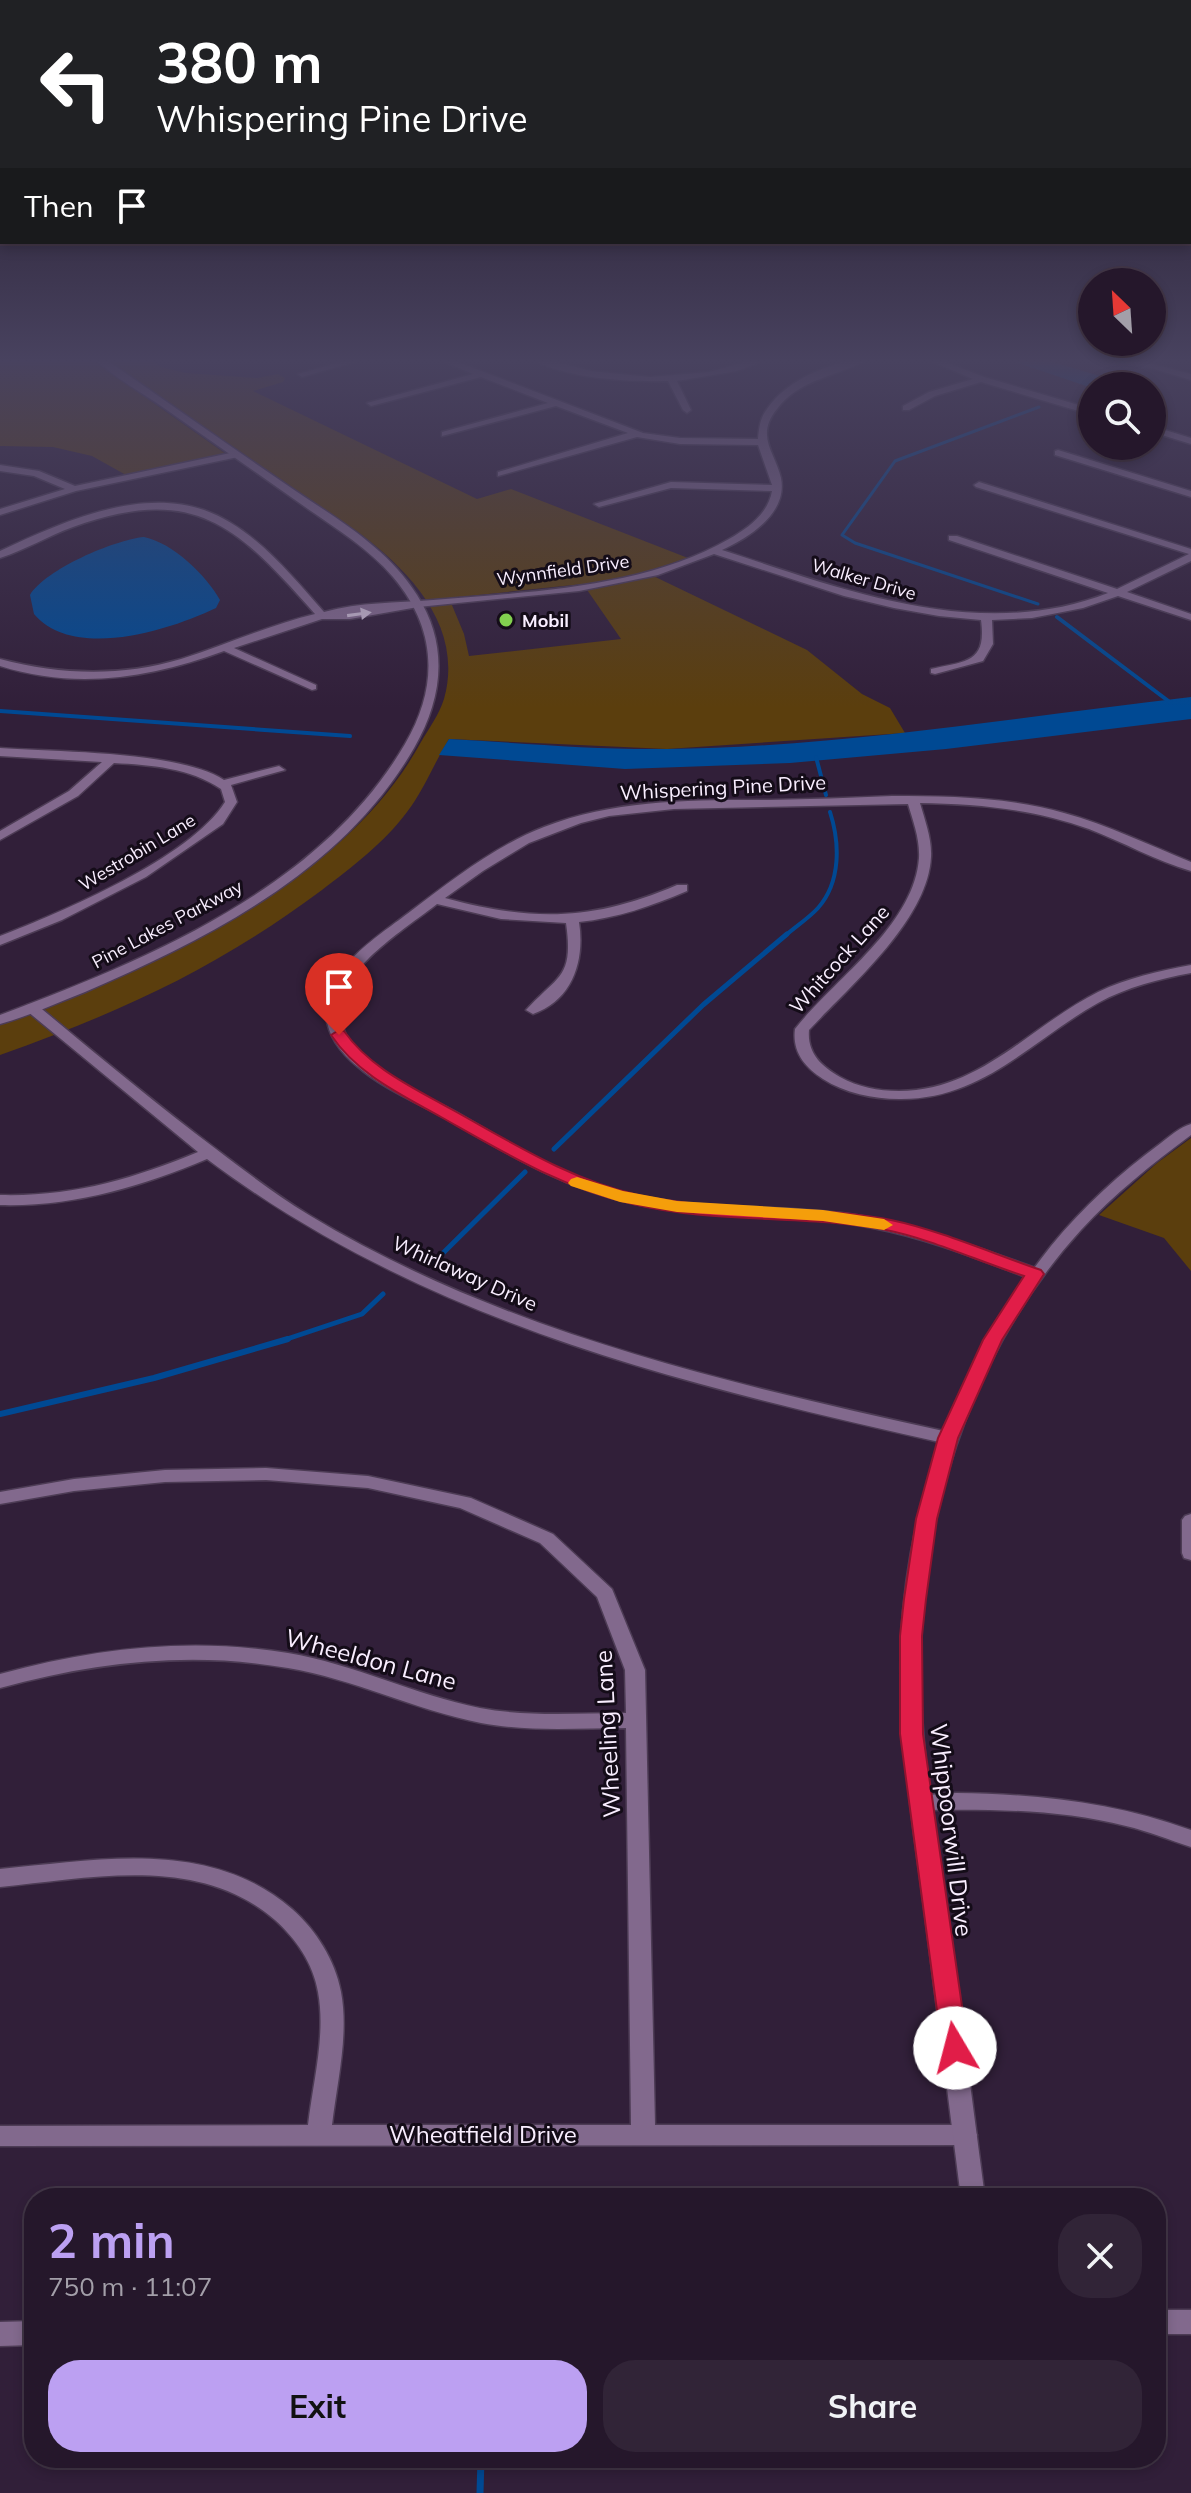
<!DOCTYPE html>
<meta charset="utf-8">
<style>
body{margin:0;font-family:Mulish,sans-serif;background:#312437;color:#f1f3f6;height:100vh;display:flex;flex-direction:column;font-size:30px;white-space:nowrap}
*{box-sizing:border-box;margin:0}
p{font-size:26px;color:#a39fa9}
.icon{flex:none;width:44px;height:44px;fill:none;stroke:currentColor;stroke-width:2;stroke-linecap:round;stroke-linejoin:round}
.map{position:relative;flex:1;overflow:hidden}
.panel{position:absolute;left:24px;top:2188px;width:1142px;height:280px;display:flex;flex-direction:column;background:#25172b;border-radius:32px;box-shadow:0 4px 12px #0003,0 0 0 2px #423647}
.panel>*{flex:none}
.hud{position:absolute;left:0px;top:0px;width:1192px;height:244px;box-shadow:0 4px 12px #0003,0 0 0 2px #423647;background:#202124;color:#fff;overflow:hidden}
.needle{width:52px;rotate:335deg}
.controls{position:absolute;left:1078px;top:268px;display:grid;gap:16px}
.controls a{display:grid;place-items:center;width:88px;height:88px;border-radius:50%;background:#25172b;box-shadow:0 4px 12px #0003,0 0 0 2px #423647;font-size:40px}
.pin{position:absolute;display:grid;place-items:center;width:68px;height:68px;color:#fff;margin:-82px -34px;border-radius:50% 50% 50% 0;rotate:-45deg;box-shadow:0 0 8px #0007}
.pin .icon{rotate:45deg}
.me{position:absolute;width:88px;margin:-44px;rotate:352deg;stroke-linejoin:round;filter:drop-shadow(0 0 6px #0008)}
.turn{display:flex;align-items:center;gap:28px;height:168px;padding:0 24px;font-size:36px}
.turn .icon{width:104px;height:104px;stroke-width:2.5}
.turn b{display:block;font-size:56px;line-height:68px}
.then{display:flex;align-items:center;height:76px;padding:0 24px;background:#0003;gap:16px;font-size:30px}
.round{display:grid;place-items:center;flex:none;width:84px;height:84px;border-radius:32px;background:#312437}
.headline{display:flex;align-items:center;justify-content:space-between;height:136px;padding:0 24px}
h1{font-size:48px;font-weight:700;line-height:60px;color:#bca0f2}
.action{display:flex;gap:16px;margin-top:auto;padding:16px 24px}
.action a{flex:1;height:92px;border-radius:32px;background:#bca0f2;color:#111;font-size:32px;font-weight:700;line-height:92px;text-align:center}
.action a+a{background:#312437;color:#f1f3f6}
.map>svg:first-child{display:block}
.green{fill:#5b3e0d;fill-rule:evenodd}
.water{fill:#004993}
.lines{fill:none;stroke-linecap:round;stroke-linejoin:round}
.stream-far4{stroke:#004993;stroke-width:3}
.stream-far3{stroke:#004993;stroke-width:4}
.stream-far2{stroke:#004993;stroke-width:5}
.stream-far1{stroke:#004993;stroke-width:6}
.stream{stroke:#004993;stroke-width:7}
.minor-casing{stroke:#4d3c55;stroke-width:3}
.tertiary-casing{stroke:#4d3c55;stroke-width:3}
.minor{fill:#82698d;fill-rule:evenodd}
.tertiary{fill:#82698d;fill-rule:evenodd}
.oneway{fill:#c9b9d1}
.route{fill:#e11d48;stroke:#92132f;stroke-width:2}
.slow{fill:#f59e0b}
.poi-dot{fill:#82d04f;stroke:#140c18;stroke-width:3}
.labels{text-anchor:middle;dominant-baseline:central;stroke-width:6;stroke-linejoin:round;paint-order:stroke}
.far-street-label{font-size:18px;fill:#f9eeff;stroke:#140c18}
.far-poi-label{font-size:18px;font-weight:bold;fill:#f9eeff;stroke:#140c18;text-anchor:start}
.street-label{font-size:20px;fill:#f9eeff;stroke:#140c18}
.near-street-label{font-size:24px;fill:#f9eeff;stroke:#140c18}
</style>
<div class="map">
<svg width="1191" height="2493" viewBox="0 0 1191 2493">
<rect width="100%" height="100%" fill="#311f39"/>
<!-- green -->
<path class="green" d="M 0,359 L 91,359 L 226,454 L 126,475 L 92,456 L 53,447 L 0,446 Z
M 105,359 L 151,359 L 161,367 L 186,373 L 257,378 L 278,374 L 285,378 L 283,382 L 253,391 L 477,499 L 511,489 L 688,558 L 645,572 L 807,650 L 862,694 L 890,708 L 905,733 L 667,749 L 449,739 C 434,763 424,790 407,812 C 385,842 351,868 322,890 C 216,969 123,1011 0,1055 L 0,1025 C 147,970 343,886 421,742 C 429,728 439,715 444,699 C 464,627 411,572 358,532 ZM 583,584 L 621,639 L 469,656 L 464,634 L 449,598 Z
M 1191,1138 L 1191,1271 L 1164,1238 L 1099,1215 L 1157,1163 Z"/>
<!-- water -->
<path class="water" d="M 1006,359 L 1043,359 L 1133,386 L 1092,388 Z
M 144,537 C 173,543 206,575 220,600 L 216,608 C 170,630 74,661 34,614 L 30,595 C 46,569 114,540 144,537 Z
M 1191,697 L 1191,719 L 946,749 L 790,763 L 625,769 L 439,755 L 449,739 C 521,743 594,750 667,749 C 842,747 1017,717 1191,697 Z"/>
<g class="lines">
<!-- stream-far4 -->
<path class="stream-far4" d="M 1038,604 L 855,543 L 842,535 L 895,461 L 1039,407"/>
<!-- stream-far3 -->
<path class="stream-far3" d="M 1057,617 L 1171,703
M 0,711 L 350,736
M 816,757 L 826,795
M 785,936 C 795,927 809,918 818,908 C 841,882 840,843 830,812"/>
<!-- stream-far2 -->
<path class="stream-far2" d="M 554,1149 L 703,1005 L 787,934
M 434,1262 L 525,1172
M 281,1341 L 362,1314 L 383,1294"/>
<!-- stream-far1 -->
<path class="stream-far1" d="M 0,1414 L 154,1378 L 288,1339"/>
<!-- stream -->
<path class="stream" d="M 480,2493 L 481,2458"/>
<!-- minor casing -->
<g class="minor-casing">
<path id="minor" d="M 351,359 L 365,359 L 302,377 L 298,374 Z
M 438,359 L 450,359 L 643,433 L 680,438 L 758,439 C 759,428 760,418 767,409 C 786,380 835,359 868,359 C 838,377 800,378 777,409 C 755,436 775,452 781,478 C 788,513 749,538 722,550 C 845,590 980,643 1108,593 L 949,540 L 949,536 L 957,536 L 1117,589 L 1189,554 L 976,487 L 974,485 L 979,482 L 1191,549 L 1191,561 L 1127,592 L 1191,614 L 1191,620 L 1118,596 L 1083,608 L 1032,618 L 992,620 L 993,644 L 983,661 L 935,674 L 931,673 L 931,669 C 966,661 987,663 981,620 L 939,616 L 894,608 L 844,596 L 714,554 L 658,575 L 579,591 L 418,607 L 350,619 L 322,619 L 234,648 L 316,685 L 316,689 L 312,690 L 224,651 C 151,678 76,690 0,666 L 0,659 C 61,675 120,677 181,659 C 226,645 269,625 315,614 C 237,526 195,483 73,527 C 48,536 25,550 0,558 L 0,551 C 60,523 138,487 204,510 C 253,527 291,575 324,612 C 360,602 396,603 433,600 C 528,592 645,588 729,539 C 748,528 768,514 772,491 L 671,488 L 599,507 L 594,504 L 671,482 L 772,485 L 758,445 L 680,444 L 637,437 L 498,476 L 498,472 L 628,433 L 556,406 L 442,436 L 442,432 L 548,403 L 481,377 L 371,406 L 367,403 L 473,374 Z
M 532,359 L 545,359 L 591,371 L 650,377 L 709,372 L 756,359 L 768,359 L 737,371 L 677,381 L 691,410 L 687,413 L 683,410 L 668,381 C 629,382 566,379 532,359 Z
M 926,359 L 938,359 L 984,377 L 1092,409 L 1092,415 L 981,382 L 935,396 L 909,410 L 903,410 L 903,406 L 929,392 L 973,379 Z
M 1120,359 L 1134,359 L 1191,374 L 1191,380 Z
M 1152,426 L 1191,438 L 1191,444 L 1152,432 Z
M 1058,450 L 1191,491 L 1191,497 L 1055,455 L 1055,451 Z
M 235,452 L 240,455 L 238,457 L 76,491 L 0,515 L 0,509 L 65,489 L 34,476 L 0,471 L 0,465 L 39,471 L 75,486 Z
M 0,748 C 55,752 180,751 224,780 L 279,766 L 285,770 L 231,785 L 237,802 L 223,824 L 146,877 L 62,920 L 0,945 L 0,936 C 62,912 190,858 225,802 L 221,789 C 190,768 151,765 114,763 L 78,796 L 0,840 L 0,831 L 69,791 L 102,762 L 0,756 Z
M 892,796 C 949,796 1008,797 1064,813 C 1108,825 1149,845 1191,862 L 1191,871 C 1156,861 1123,842 1089,829 C 1034,809 978,804 920,803 C 925,821 932,839 931,857 C 928,920 850,986 809,1030 C 807,1053 821,1066 840,1077 C 858,1087 878,1091 899,1091 C 980,1091 1030,1026 1098,992 C 1127,978 1159,971 1191,965 L 1191,973 C 1159,979 1127,987 1098,1003 C 1030,1041 983,1100 899,1099 C 873,1099 845,1093 823,1079 C 804,1067 792,1051 795,1029 C 834,979 914,926 919,858 C 920,839 913,821 908,804 L 674,809 L 609,816 L 581,823 L 529,843 L 483,871 L 445,898 C 533,922 593,921 677,885 L 687,885 L 687,891 C 652,906 617,918 579,922 C 585,960 573,1000 533,1014 L 526,1010 C 558,975 574,978 566,923 L 501,919 L 437,904 C 408,927 349,963 341,1002 C 338,1021 345,1038 358,1052 C 384,1080 423,1094 456,1112 C 505,1140 553,1172 607,1188 C 685,1212 769,1203 849,1214 C 915,1223 978,1248 1041,1270 L 1043,1274 L 1041,1278 L 1029,1278 C 978,1259 926,1238 873,1228 C 793,1212 710,1221 631,1203 C 561,1188 504,1151 443,1117 C 414,1101 382,1088 357,1066 C 341,1053 326,1034 326,1012 C 326,967 380,935 411,911 C 452,880 495,846 544,827 C 616,799 694,800 770,800 C 810,799 851,798 892,796 Z
M 32,1004 L 37,1005 C 96,1054 155,1103 216,1149 C 245,1171 276,1195 309,1215 C 504,1333 728,1383 948,1432 L 954,1434 L 957,1438 L 954,1442 L 948,1444 C 685,1385 427,1324 207,1159 C 140,1187 73,1207 0,1205 L 0,1195 C 71,1197 133,1179 198,1152 L 27,1011 L 25,1008 L 27,1005 Z
M 266,1468 L 368,1476 L 471,1498 L 553,1534 L 612,1589 L 645,1670 L 655,2125 L 965,2125 L 973,2128 L 977,2135 L 973,2142 L 965,2145 L 0,2146 L 0,2126 L 308,2125 C 313,2082 326,2035 318,1992 C 313,1963 296,1939 275,1920 C 199,1854 92,1878 0,1887 L 0,1869 C 99,1860 210,1838 292,1909 C 316,1930 335,1960 341,1992 C 349,2035 337,2082 332,2125 L 631,2125 L 626,1728 C 578,1728 528,1732 481,1723 C 415,1710 354,1679 288,1668 C 191,1651 95,1662 0,1688 L 0,1674 C 95,1648 191,1637 288,1653 C 354,1664 415,1695 480,1708 C 528,1717 577,1713 626,1713 L 625,1670 L 597,1597 L 540,1543 L 460,1508 L 368,1488 L 266,1480 L 165,1482 L 74,1491 L 0,1504 L 0,1492 L 74,1479 L 165,1470 Z
M 1191,1514 L 1191,1560 L 1184,1558 L 1182,1553 L 1182,1520 L 1185,1516 Z
M 956,1793 C 1037,1794 1114,1802 1191,1830 L 1191,1847 C 1169,1840 1148,1831 1126,1826 C 1059,1809 989,1809 921,1810 L 914,1808 L 911,1802 L 914,1796 Z"/>
</g>
<!-- tertiary casing -->
<g class="tertiary-casing">
<path id="tertiary" d="M 95,359 L 105,359 C 164,400 224,442 284,483 C 330,515 386,545 417,595 C 449,645 443,698 414,748 C 344,870 210,938 85,992 C 57,1003 29,1016 0,1024 L 0,1015 C 149,959 321,888 405,744 C 439,686 437,629 393,577 C 369,549 337,529 308,509 C 260,475 212,442 164,408 C 141,392 115,378 95,359 Z
M 1191,1124 L 1191,1135 C 1152,1164 1114,1194 1081,1230 C 980,1341 927,1490 921,1639 C 917,1735 935,1833 949,1928 C 962,2018 973,2108 985,2198 L 961,2198 C 949,2106 938,2014 926,1922 C 914,1829 897,1734 901,1640 C 908,1495 961,1359 1051,1246 C 1083,1207 1120,1173 1161,1143 C 1170,1136 1180,1127 1191,1124 Z
M 1156,2310 L 1191,2310 L 1191,2334 L 1156,2334 Z
M 34,2321 L 34,2345 L 0,2346 L 0,2322 Z"/>
</g>
<!-- minor -->
<use href="#minor" class="minor"/>
<!-- tertiary -->
<use href="#tertiary" class="tertiary"/>
</g>
<!-- one-way arrows -->
<defs><path id="oneway-solid" d="M-6-.8H1V-3.2L6.5 0L1 3.2V.8H-6Z" transform="scale(2)"/></defs>
<use class="oneway" href="#oneway-solid" transform="translate(359 614) rotate(-8)"/>
<!-- sky -->
<linearGradient id="sky" x2="0" y2="1"><stop stop-color="#1b111f"/><stop offset="0.51" stop-color="#48425f"/><stop offset="1" stop-color="#48425f" stop-opacity="0"/></linearGradient>
<rect width="1191" height="708" fill="url(#sky)"/>
<!-- route -->
<path class="route" d="M 339,1030 L 344,1031 C 370,1068 412,1087 451,1109 C 511,1142 570,1180 638,1195 C 721,1213 808,1204 891,1220 C 939,1230 994,1254 1041,1270 L 1044,1274 L 1002,1340 L 958,1438 L 937,1519 L 926,1599 L 922,1636 L 923,1734 L 968,2048 L 964,2056 L 955,2059 L 946,2056 L 942,2048 L 900,1734 L 900,1636 L 904,1599 L 916,1519 L 938,1438 L 983,1340 L 1024,1276 C 980,1262 931,1239 886,1230 C 802,1214 715,1224 633,1204 C 562,1188 503,1152 441,1117 C 400,1094 357,1074 331,1035 Z"/>
<!-- slow -->
<path class="slow" d="M 577,1177 L 623,1191 L 677,1201 L 823,1210 L 884,1219 L 893,1225 L 884,1230 L 823,1221 L 677,1212 L 620,1202 L 571,1186 L 568,1183 L 571,1179 Z"/>
<!-- markers -->
<circle class="poi-dot" cx="506" cy="620" r="8"/>
<g class="labels">
<!-- far-street labels -->
<g class="far-street-label">
<text transform="translate(563 570) rotate(-8)">Wynnfield Drive</text>
<text transform="translate(864 579) rotate(16)">Walker Drive</text>
<text transform="translate(137 852) rotate(-31)">Westrobin Lane</text>
<text transform="translate(167 924) rotate(-28)">Pine Lakes Parkway</text>
</g>
<!-- far-poi labels -->
<g class="far-poi-label">
<text x="522" y="620">Mobil</text>
</g>
<!-- street labels -->
<g class="street-label">
<text transform="translate(723 787) rotate(-3)">Whispering Pine Drive</text>
<text transform="translate(839 959) rotate(-48)">Whitcock Lane</text>
<text transform="translate(465 1273) rotate(24)">Whirlaway Drive</text>
</g>
<!-- near-street labels -->
<g class="near-street-label">
<text transform="translate(371 1659) rotate(15)">Wheeldon Lane</text>
<text transform="translate(607 1734) rotate(-93)">Wheeling Lane</text>
<text transform="translate(952 1830) rotate(83)">Whippoorwill Drive</text>
<text x="483" y="2134">Wheatfield Drive</text>
</g>
</g>
</svg>
<div class="controls">
<a><svg class="needle" viewBox="-14 -14 28 28"><path d="M0-13l5 13h-10z" fill="#e53935"/><path d="M0 13l5-13h-10z" fill="#a39fa9"/></svg></a>
<a><svg class="icon" aria-label="search" viewBox="0 0 24 24"><circle cx="10" cy="10" r="6"/><path d="M15 15l6 6"/></svg></a>
</div>
<div class="pin" style="left:339px;top:1035px;background:#d93025"><svg class="icon" aria-label="arrive" viewBox="0 0 24 24"><path d="M6 21V4h12l-3 4 3 4H6"/></svg></div>
<svg class="me" style="left:955px;top:2048px" viewBox="-20 -20 40 40"><circle r="19" fill="#fff"/><path d="M0-13L10 11 0 6-10 11z" fill="#e11d48"/></svg>
<div class="hud">
<div class="turn"><svg class="icon" aria-label="left" viewBox="0 0 24 24"><path d="M17 20v-9H6M10 6l-5 5 5 5"/></svg><div><b>380 m</b>Whispering Pine Drive</div></div>
<div class="then">Then<svg class="icon" aria-label="arrive" viewBox="0 0 24 24"><path d="M6 21V4h12l-3 4 3 4H6"/></svg></div>
</div>
<section class="panel">
<div class="headline"><div><h1>2 min</h1><p>750 m · 11:07</p></div><a class="round"><svg class="icon" aria-label="close" viewBox="0 0 24 24"><path d="M6 6l12 12M18 6L6 18"/></svg></a></div>
<div class="action"><a>Exit</a><a>Share</a></div>
</section>
</div>
